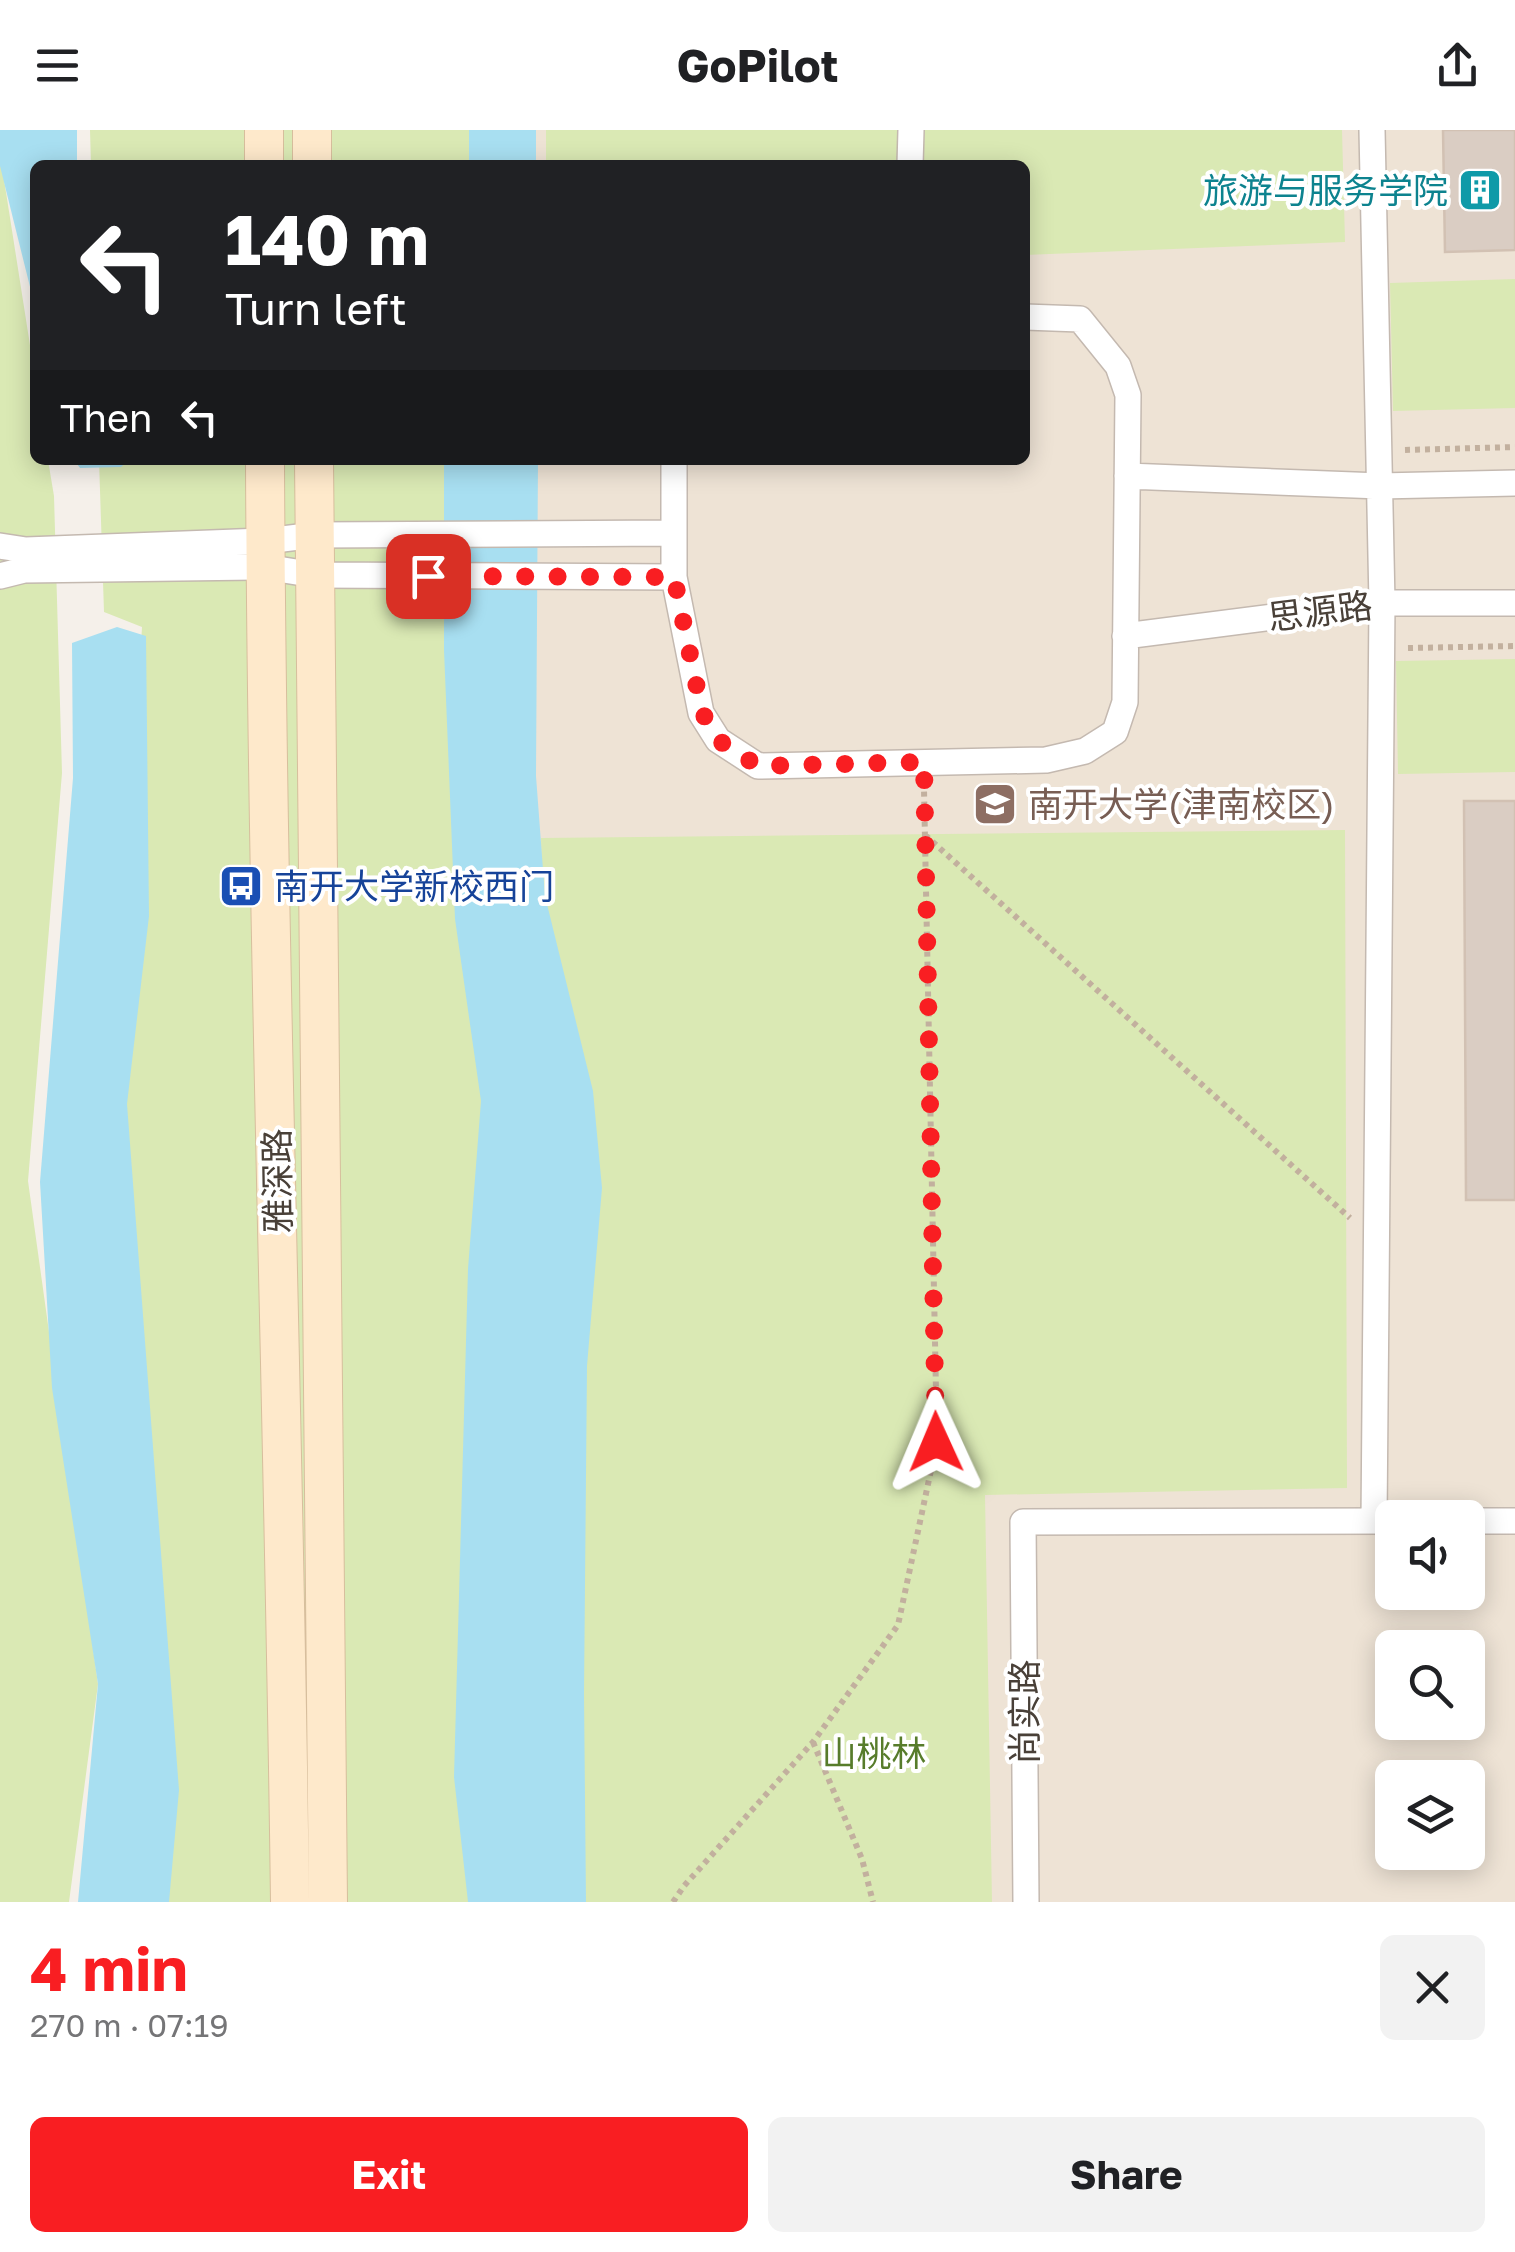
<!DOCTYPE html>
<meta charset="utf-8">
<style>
body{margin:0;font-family:"Golos Text","Noto Sans SC",sans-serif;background:#f2f2f2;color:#202124;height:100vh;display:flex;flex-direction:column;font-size:38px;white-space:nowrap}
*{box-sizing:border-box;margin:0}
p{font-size:32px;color:#757577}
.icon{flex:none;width:55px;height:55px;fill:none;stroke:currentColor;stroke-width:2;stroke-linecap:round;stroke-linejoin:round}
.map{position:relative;height:1772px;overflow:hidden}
.panel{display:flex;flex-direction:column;background:#fff;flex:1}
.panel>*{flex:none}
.banner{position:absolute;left:30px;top:30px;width:1000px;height:305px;border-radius:15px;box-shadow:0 5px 25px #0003;background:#202124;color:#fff;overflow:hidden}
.buttons{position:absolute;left:1375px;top:1370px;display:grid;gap:20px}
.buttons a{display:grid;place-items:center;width:110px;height:110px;border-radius:15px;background:#fff;box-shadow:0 5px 25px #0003;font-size:50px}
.pin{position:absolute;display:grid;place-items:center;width:85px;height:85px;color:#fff;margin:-42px;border-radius:20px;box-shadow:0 5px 15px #0006}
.me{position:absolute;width:110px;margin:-55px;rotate:359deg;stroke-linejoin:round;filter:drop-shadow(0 0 8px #0008)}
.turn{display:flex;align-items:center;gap:35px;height:210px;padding:0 30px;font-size:45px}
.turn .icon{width:130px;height:130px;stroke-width:2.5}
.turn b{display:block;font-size:70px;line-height:85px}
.then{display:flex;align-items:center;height:95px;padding:0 30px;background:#0003;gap:20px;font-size:38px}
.round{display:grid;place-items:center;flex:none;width:105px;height:105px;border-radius:15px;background:#f2f2f2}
.head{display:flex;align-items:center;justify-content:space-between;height:170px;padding:0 30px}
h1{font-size:60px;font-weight:700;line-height:75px;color:#f91e22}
.action{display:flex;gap:20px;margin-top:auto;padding:20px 30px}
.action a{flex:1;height:115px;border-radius:15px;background:#f91e22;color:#fff;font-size:40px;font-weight:700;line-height:115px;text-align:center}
.action a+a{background:#f2f2f2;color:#202124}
header{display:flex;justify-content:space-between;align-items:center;height:130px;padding:0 30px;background:#fff;font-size:45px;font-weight:700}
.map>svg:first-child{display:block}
.education{fill:#eee3d5;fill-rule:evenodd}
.green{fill:#dae9b4}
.water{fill:#a8dff1}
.building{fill:#dacdc3;stroke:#d2c1b3;stroke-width:2.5}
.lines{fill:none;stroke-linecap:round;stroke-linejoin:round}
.minor-casing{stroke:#c4b9b0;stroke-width:28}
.secondary-casing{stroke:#d7be9d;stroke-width:40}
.path{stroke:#c2b09e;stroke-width:6;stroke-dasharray:5 5;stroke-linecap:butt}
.minor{stroke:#fff;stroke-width:25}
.secondary{stroke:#fee9cb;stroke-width:38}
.route{stroke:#f91e22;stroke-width:18;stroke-dasharray:0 32.4}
.labels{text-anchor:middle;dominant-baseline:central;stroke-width:8;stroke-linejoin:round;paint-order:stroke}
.culture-label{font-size:35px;fill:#0d838f;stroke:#fff;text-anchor:end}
.street-label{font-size:35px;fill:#494038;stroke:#fff}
.education-label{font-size:35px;fill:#785e54;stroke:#fff;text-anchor:start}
.transit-label{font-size:35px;fill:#164399;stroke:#fff;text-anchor:start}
.park-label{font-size:35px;fill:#577c2b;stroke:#fff}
</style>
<header><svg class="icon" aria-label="menu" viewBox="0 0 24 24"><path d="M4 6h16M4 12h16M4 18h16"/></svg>GoPilot<svg class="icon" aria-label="share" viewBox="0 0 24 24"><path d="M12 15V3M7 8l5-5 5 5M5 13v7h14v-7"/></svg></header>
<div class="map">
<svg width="1515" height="1772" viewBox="0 0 1515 1772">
<rect width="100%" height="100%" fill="#f5f0ea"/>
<!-- education -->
<path class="education" d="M 498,0 L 1515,0 L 1515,1772 L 545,1772 L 441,330 L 1025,330 L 1025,35 L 492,35 ZM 1392,1388 L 1468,1388 L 1468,1462 L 1392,1462 ZM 1392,1518 L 1468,1518 L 1468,1592 L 1392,1592 ZM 1392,1648 L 1468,1648 L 1468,1722 L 1392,1722 Z"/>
<!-- green -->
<path class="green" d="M 90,0 L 489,0 L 487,35 L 91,35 Z
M 546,0 L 1342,0 L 1345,112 L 1025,125 L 1025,35 L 546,35 Z
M 0,24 L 35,247 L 35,330 L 48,330 L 54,366 L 62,643 L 28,1051 L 98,1554 L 69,1772 L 0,1772 Z
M 1515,149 L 1515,278 L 1393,281 L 1390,153 Z
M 99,330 L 473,330 L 504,976 L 477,1772 L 158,1772 L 115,969 L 142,497 L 104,482 Z
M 1515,529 L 1515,642 L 1398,644 L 1396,531 Z
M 1345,700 L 1347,1358 L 985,1365 L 992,1772 L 564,1772 L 541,708 Z"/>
<!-- water -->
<path class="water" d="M 0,0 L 77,0 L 77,35 L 35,35 L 35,177 L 0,36 Z
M 469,0 L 536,0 L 536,35 L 469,35 Z
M 74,330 L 129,330 L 121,337 L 80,338 Z
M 444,330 L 538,330 L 536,646 L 545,766 L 593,961 L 602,1058 L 587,1236 L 584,1564 L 586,1772 L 468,1772 L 454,1647 L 468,1139 L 481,971 L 455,789 L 444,520 Z
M 117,497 L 146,506 L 149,786 L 127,974 L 179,1660 L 169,1772 L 78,1772 L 98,1554 L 52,1258 L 40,1052 L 73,648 L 72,513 Z"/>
<!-- building -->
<path class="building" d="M 1443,0 L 1515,0 L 1515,120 L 1445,122 Z
M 1464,671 L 1515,671 L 1515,1070 L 1466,1070 Z"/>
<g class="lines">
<!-- minor casing -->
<g class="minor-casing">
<path id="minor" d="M 1372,0 L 1382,473 L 1374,1391
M 910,35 L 911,0
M 674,330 L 674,447 L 701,583 L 718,610 L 758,636 L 1046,630 L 1085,621 L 1115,602 L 1125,572 L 1128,265 L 1118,236 L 1080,189 L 1025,187
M 1127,346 L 1380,356 L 1515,353
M 0,416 L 26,420 L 266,411 L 315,405 L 673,403
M 0,446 L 24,440 L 265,437 L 315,445 L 674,447
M 1125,506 L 1382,473 L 1515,473
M 1468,1391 L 1515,1391
M 1026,1772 L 1023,1392 L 1392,1391"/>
</g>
<!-- secondary casing -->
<g class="secondary-casing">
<path id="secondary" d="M 264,0 L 264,35
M 312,0 L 312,35
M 265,330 C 267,811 284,1291 290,1772
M 314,330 L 328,1772"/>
</g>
<!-- path -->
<path class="path" d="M 1405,320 L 1515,317
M 1408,518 L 1515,516
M 925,705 L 1350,1088
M 813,1612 L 862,1729 L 873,1772
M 673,1772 L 684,1756 L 813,1612 L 898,1495 L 937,1312 L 924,659"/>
<!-- minor -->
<use href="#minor" class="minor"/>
<!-- secondary -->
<use href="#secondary" class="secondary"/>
</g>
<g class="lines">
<!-- route -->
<path class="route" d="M 428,446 L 674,447 L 702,582 L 718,610 L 758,636 L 924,632 L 936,1312"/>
</g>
<!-- icons -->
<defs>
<g id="building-square" transform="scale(2.25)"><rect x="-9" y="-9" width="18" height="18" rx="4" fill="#0f9aa8" stroke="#fff"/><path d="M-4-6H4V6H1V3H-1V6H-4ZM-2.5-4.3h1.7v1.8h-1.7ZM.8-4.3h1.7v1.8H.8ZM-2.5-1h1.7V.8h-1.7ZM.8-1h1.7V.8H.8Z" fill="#fff"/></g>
<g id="university-square" transform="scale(2.25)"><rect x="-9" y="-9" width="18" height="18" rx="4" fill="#8d6e63" stroke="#fff"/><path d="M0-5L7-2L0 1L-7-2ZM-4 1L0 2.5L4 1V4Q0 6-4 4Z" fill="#fff"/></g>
<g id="bus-square" transform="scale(2.25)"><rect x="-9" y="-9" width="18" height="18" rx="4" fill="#1a4fb4" stroke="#fff"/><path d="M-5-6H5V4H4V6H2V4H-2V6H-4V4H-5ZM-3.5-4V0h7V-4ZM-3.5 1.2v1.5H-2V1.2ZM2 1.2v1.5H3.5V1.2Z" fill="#fff"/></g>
</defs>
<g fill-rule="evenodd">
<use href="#building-square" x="1480" y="60"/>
<use href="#university-square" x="995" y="674"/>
<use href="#bus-square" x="241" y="756"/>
</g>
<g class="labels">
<!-- culture labels -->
<g class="culture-label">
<text x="1448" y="60">旅游与服务学院</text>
</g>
<!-- street labels -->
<g class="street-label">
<text transform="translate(1320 481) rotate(-7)">思源路</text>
<text transform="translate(277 1051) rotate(-91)">雅深路</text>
<text transform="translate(1024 1582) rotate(-90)">尚实路</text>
</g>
<!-- education labels -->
<g class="education-label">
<text x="1028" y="674">南开大学(津南校区)</text>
</g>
<!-- transit labels -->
<g class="transit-label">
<text x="274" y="756">南开大学新校西门</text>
</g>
<!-- park labels -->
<g class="park-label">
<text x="874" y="1623">山桃林</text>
</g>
</g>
</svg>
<div class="buttons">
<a><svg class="icon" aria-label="sound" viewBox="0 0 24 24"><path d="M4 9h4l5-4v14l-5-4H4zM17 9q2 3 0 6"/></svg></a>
<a><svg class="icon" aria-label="search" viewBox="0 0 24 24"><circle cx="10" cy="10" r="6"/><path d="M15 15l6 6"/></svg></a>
<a><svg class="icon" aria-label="layers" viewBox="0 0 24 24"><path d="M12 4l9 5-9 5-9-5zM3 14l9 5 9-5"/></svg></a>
</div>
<div class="pin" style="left:428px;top:446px;background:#d93025"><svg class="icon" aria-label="arrive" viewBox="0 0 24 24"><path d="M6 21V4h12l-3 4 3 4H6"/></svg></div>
<svg class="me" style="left:936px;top:1312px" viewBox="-20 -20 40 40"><path d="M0-17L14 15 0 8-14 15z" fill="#f91e22" stroke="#fff" stroke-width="4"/></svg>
<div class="banner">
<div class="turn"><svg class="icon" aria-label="left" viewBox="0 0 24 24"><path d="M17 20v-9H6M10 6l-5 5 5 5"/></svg><div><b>140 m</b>Turn left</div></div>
<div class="then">Then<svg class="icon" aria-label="left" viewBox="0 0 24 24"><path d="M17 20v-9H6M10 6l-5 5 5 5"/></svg></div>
</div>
</div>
<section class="panel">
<div class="head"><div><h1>4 min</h1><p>270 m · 07:19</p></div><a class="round"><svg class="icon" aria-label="close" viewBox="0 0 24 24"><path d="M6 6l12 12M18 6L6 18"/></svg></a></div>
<div class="action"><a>Exit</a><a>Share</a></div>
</section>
